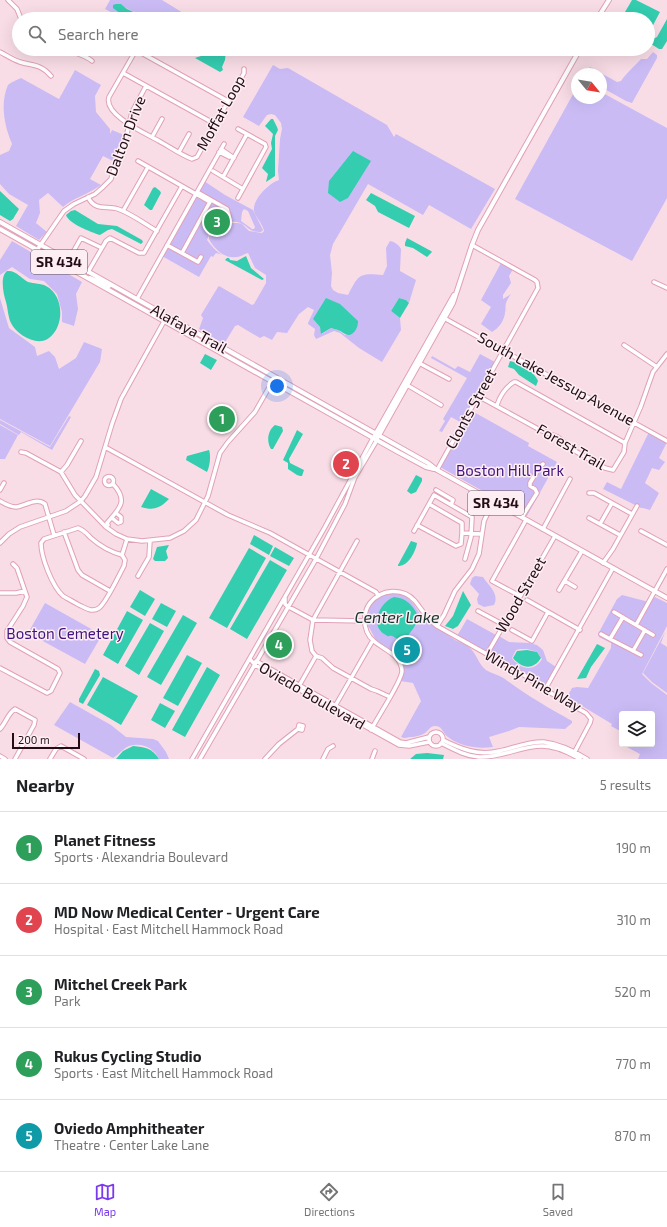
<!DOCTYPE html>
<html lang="en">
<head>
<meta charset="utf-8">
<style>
	:root { --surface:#fff; --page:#f2f2f2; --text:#202124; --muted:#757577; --line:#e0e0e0; --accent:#7c3aed }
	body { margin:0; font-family:"Exo 2",sans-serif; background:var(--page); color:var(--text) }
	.controls { position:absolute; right:12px; bottom:12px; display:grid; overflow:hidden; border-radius:4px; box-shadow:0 4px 16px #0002 }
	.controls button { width:36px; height:36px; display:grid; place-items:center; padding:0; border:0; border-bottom:1px solid var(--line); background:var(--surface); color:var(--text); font:20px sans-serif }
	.compass { position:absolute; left:571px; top:68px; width:36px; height:36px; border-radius:50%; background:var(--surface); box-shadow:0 4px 16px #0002; rotate:120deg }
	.scale { position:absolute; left:12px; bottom:10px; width:68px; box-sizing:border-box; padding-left:4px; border:2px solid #230c15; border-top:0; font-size:11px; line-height:14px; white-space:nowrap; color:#230c15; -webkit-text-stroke:3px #fceef3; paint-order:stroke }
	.you { position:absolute; left:277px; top:386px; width:14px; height:14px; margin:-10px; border:3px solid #fff; border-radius:50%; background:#1a73e8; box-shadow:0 0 0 6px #1a73e833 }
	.badge { display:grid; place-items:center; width:26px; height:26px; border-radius:50%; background:var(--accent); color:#fff; font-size:13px; font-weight:700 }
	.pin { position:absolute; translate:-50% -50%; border:2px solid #fff; box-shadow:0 1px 4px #0006 }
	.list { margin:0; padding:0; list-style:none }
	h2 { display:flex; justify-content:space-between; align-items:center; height:52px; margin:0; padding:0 16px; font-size:17px }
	h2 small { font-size:13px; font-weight:400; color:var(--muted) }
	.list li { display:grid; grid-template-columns:26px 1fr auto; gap:12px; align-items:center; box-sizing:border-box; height:72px; padding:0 16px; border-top:1px solid var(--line) }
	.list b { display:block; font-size:15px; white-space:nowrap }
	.list p { margin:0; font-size:13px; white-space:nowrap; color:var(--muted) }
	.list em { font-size:13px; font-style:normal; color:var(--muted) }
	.icon { flex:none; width:22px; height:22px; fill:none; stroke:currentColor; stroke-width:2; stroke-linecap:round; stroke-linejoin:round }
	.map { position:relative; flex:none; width:667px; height:759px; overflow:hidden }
	.search { position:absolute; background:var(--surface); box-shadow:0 4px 16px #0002; left:12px; right:12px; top:12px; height:44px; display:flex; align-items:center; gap:10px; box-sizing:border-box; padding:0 14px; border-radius:22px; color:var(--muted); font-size:15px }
	.sheet { height:412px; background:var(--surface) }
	nav { display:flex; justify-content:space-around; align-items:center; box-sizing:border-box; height:56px; border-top:1px solid var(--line); background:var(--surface); font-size:11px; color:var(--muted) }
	nav a { display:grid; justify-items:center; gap:2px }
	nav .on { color:var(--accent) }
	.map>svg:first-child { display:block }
</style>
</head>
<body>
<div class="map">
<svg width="667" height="759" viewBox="0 0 667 759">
	<rect width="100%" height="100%" fill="#f9dde6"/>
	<path fill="#cabbf5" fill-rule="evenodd" d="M110,0H162L193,19C183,19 171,20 161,19C158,19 156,16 152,15C138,11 134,15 121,4V15L128,19H124L105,9Z
		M653,52L657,55V58L632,103L626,101L601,87V74H585L590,67L617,82L621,81C627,72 634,67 641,59H647Z
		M273,65L280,69L288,68L387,125L394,137L396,134L495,189L471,229L429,205L423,215L368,184L333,244L330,255L332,273L331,286L333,290L338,293L348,295C359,274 359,273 383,275L387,266L386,248L390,241C395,242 399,245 401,249L400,271L416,280L409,303L406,300L399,298L391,311L400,318L401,330L382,362L359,348L340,333L334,331L316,339L314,335L315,329L308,324V323L314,310L308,307L299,314L287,333L277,332L272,340L264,336L260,338L238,325L235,326L224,344L199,329L203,318L201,315L218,287L219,286L252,305L254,304L266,283V275L255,268L248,253C244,254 241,257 236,257C225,259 214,249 209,239V236L220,226L228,223H238L242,224L249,231L262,233L264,231C263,224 256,218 254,211C252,200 269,183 279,180L278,171L280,139L282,129L281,123L275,115L271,114L267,115L259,126L243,117ZM313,319L354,332L345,335L338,330L331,328L322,334L320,327Z
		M75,70L101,85L95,96L96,112L110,129V134L112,130L124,135L119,149L113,161L103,156L90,179L101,185C89,194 75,197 63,207L48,193L39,200L40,213L36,223L47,232L39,240L16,226L28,205L9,194L0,184V155L9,151L12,144C4,125 0,103 8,85C11,82 17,80 21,78L59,99Z
		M577,87V98H601V92L667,128V198L632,261L515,199Z
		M204,181L225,195L253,210L263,230L261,232C248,232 250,227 240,223C235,221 228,222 223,223L224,222L222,217L223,210L218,208L205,231L209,235L207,240C211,245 217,253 223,255L216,253L213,257L211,256L199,277L162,256L196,196L203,200L198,192ZM244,209L248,211L255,227L254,229H252L241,221L242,212Z
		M219,209L222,211L221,217L223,221L210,234L206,231Z
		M12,241L82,282L76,294L78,309L74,326L62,322V312L57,294L44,281L30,279L12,267L0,275V260Z
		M501,263L513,269L509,276L511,283L503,295V299L511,294C509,297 507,300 506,303C505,307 506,310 505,313C504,321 499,328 492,332L481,324L491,307L481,300Z
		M0,298L9,328L35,347L37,356L49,351L55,357L59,369L76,358L84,342L102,349L100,362L50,446L0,419Z
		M480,354L495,362L462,423L451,417L442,432L439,431L445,421L443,419L467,378L431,358L432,356L455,369L458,366L470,372Z
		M472,411L529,443L528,446L557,462L527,516L440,467Z
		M69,416L71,417L52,450L21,432L19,435L0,424V420L50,447Z
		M0,425L18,435L5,459H0Z
		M649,432L667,442L659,458L665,462L659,470L652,468L645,483L659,493L650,510L643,508H641L603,489L607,482L621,489Z
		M475,576L483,577C488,585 500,594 494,605L484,607L478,604L477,599L479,594L470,584L472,578Z
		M391,592C419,596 412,612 430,623C437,628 446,633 452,638C457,642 465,643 470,648C476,653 479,665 486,670C492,674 500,675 505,679C526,695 549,708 572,721V723L565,729L519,727L509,731L489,737L493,747C478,749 461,747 448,737C443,734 443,726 435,726C430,726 428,731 425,733C420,737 409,737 404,738L401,737L421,701L413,683L400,681C401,664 403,659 389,649C385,646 381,645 378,642C373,637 371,628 366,624C366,612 370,600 382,595C385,594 389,594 391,592Z
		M622,595L649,602L655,597L667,603V626L642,674L651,683L667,695V759H638L640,754L625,746L626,744H652V714H622V732L611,726L612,724L567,697L572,688L577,687L588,688L611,648V643L599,637L598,634L617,599Z
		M45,603L102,635L85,664L28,633Z
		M467,619L496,635L486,653L457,636Z
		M665,632L661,643L667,647V693L652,682L643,673Z
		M499,636L509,642L529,643L537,645L543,650L547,661L556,667L544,687L489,654ZM520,649H527L537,652L542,659C534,673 520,669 512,658L516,650Z
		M70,702L111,725L126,737L153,739L158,741L166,752L169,759H159C154,748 142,742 129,746C124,748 118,755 113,758L54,725Z"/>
	<path fill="#34cdb0" d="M632,0H636L660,12L652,27L648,25V19H638L625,12Z
		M116,4H121L127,9L138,14L145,13L160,19H128L113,8V5Z
		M667,19V41L662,49H659L648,42V35L655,38L657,37Z
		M210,49L226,50L225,60L222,67L223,70L220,72L195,58L201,56Z
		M271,119H273L277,127L278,130L275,136V176L266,182L268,174L262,168L272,149L271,143L273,134L265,126Z
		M353,151L371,161L348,198L340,202L328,193L329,181Z
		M155,187L160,191L161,193L152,210H150L144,205L153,188Z
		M0,191L19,209L13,219L10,221L0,215Z
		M371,193L415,216L409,228L378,212L375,206L366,200Z
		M75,210L98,224L117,226L142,240L143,242L141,244L112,229L108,230L100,235C91,232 69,224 66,215L71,211Z
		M407,238L431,251L432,252L427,257L413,248L405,246V243Z
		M246,256L251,268L264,279L262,280L225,260L227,258H229L230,260L237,261Z
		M7,271C16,270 21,278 28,282C34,284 41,283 46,286C64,295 65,326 49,338C37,347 17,335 11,323C8,317 8,309 6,302C3,293 0,276 7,271Z
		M326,298L340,304L358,321C358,325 357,328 355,331C349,339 345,333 338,330C336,329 333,329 331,328L321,334L320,327L313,319Z
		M399,298L406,300L409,303L400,318L391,311Z
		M205,354L217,360L211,370L200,363Z
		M510,361C519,363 535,372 538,381L536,386L519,375L514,369L508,367Z
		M275,425L282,427L283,431L273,449H271C266,441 268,430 275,425Z
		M297,430L303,434L289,459L290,463L304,470L302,476H300L297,475L288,469V463L283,460Z
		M209,450C211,455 210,466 207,472L186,460L187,456Z
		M416,475L422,478V481L416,492L411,494L407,491Z
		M151,489L169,499C160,508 154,511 141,507Z
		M254,535L273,546L269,555L250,544Z
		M411,541L417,543C416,551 408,567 398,566V565Z
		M169,545L166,551L168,558L165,561H155L153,559L157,547Z
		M275,547L294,558L289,566L270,556Z
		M249,548L266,558L227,628L209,618Z
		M270,560L287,570L247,639L230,629Z
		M140,590L155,599L145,616L130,607Z
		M463,591L471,605L458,626L453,629L445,626L453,616Z
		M394,597C406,598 413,605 418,616C416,629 410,630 406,640C398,643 398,638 392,636C387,635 390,638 386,635C368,626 380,602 394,597Z
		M161,603L176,611L167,627L152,619Z
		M127,611L143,620L118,664L103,655Z
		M183,615L197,623L161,685L147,677Z
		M150,623L164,631L139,675L125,666Z
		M597,644L605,648L591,667L586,678L577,679Z
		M527,650L537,652L541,658C533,671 521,668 513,658L517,651Z
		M187,655L202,663L178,706L163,698Z
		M207,667L220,675L185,737L172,730Z
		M95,669L99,671L100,675L83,704L79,702V699Z
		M103,677L138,696L121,725L87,705Z
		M160,703L175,711L165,728L151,720Z
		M133,746C145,747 152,748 159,759H116L123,751Z
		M427,753L444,755L443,759H410L416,754Z"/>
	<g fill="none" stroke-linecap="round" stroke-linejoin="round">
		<defs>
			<path id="minor" d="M8,0L17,9L21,19
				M67,49C76,54 85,55 92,61
				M136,50L109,97C103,115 147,134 159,141C170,147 181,155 192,159L197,157L244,73V69
				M136,50L228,101
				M0,52C6,55 13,60 20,62C33,66 41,64 51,76
				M123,73L215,124
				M152,137L162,119
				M221,149L234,158
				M179,152L189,134
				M219,152L229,157H231
				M138,161L210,202
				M213,171L243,189
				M223,177L247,134
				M196,193H199L227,209L229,215
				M88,197C95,212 107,205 118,209C132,214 145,224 157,231
				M238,198L266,147L265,144L238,129
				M123,211L148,167
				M167,245L198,262L201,257
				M37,250L64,211L74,204L95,194L102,188L111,179L117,159L124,146L132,112L146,86
				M182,253L211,200
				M68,261L81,238L102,248
				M88,272L106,241L110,238L139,253H144L182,186
				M654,282L667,288
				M137,299L224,144
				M444,318L667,441
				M624,345L657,367
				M419,363L449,379
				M407,385L441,405
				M478,396L540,430L558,437L575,451L605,468L613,470L624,452L625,443L641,406L648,386L653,372L667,354
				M497,405C500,396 506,387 514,382H516L625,443
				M105,447L228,515L270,533L376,592L378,595
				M21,452L26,453L61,472L75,495L106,527L116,534L127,539L142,541L170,538L184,531L196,520L208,496L220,453L228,442L255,412L275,377
				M437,470L538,288L537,282L535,280L472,245
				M61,472L67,465L81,441
				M104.5 481a4.5 4.5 0 1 1 9 0a4.5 4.5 0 1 1-9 0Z
				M0,490L4,483
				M436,490L453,500L451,505
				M589,493H594L632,514
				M0,501C5,504 10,507 16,507C25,506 36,497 45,504L54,535
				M429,504L462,523V533L482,534
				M522,517L537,493L535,489L530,486V483L539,468L543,464
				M112,518L118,523L121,522V517L116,513
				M589,518L620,535
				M600,524L612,503
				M108,525L107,523C119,509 129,501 113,484
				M417,525L456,546L461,544L462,533
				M78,528C84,530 87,534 91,538C100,546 111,552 122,555L125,560L124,566C119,575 106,603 99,608C92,613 86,608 79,605C74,602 68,599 63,596C52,586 41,557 41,543L44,539Z
				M543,529L570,479
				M414,531L434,495L472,517L471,537L465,559
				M641,531L667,545
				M64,532L78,570L82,575L110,591
				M0,543L9,534L20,527L66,511L81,501L85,496L96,477L112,424L121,399L167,316
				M122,555L127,539
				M603,563L613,549L637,506
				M138,576L149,557L150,541
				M565,581L575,587
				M559,590L582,551
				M0,593H16L25,591
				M520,596L492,581L526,520
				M285,598V604L287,606L313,620L364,621
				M527,600L580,630
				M478,611L504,625
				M614,612L636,625
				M437,626L444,615L455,591L472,569L479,554L484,521L493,502
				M512,630L532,641L548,612
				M601,634L610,639L623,617
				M653,635L636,625L667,569
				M610,639L641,655
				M633,651L645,630
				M487,654L555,536
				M316,656L322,658L333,668L371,689L377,691L390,697
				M250,659L255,665L399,745L409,746L429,742
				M256,661L400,742L406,743L429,737
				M0,668L47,693L51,691L60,673L58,669L10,642L7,638V631L23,606L27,597L17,568L13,564
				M299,686L316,656L312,651L310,640L313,620L357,541
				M547,686L613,568
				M334,708L373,640
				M0,729C6,723 8,713 15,709L35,720L34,725L15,759
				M371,730C377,718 402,681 402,671C401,650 374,649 367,632C363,622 364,611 370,603C381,589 403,587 415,601C423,611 426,618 437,626L524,675L549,692L586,713L591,719L590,723L573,755
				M429 739a7 7 0 1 1 14 0a7 7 0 1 1-14 0Z
				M443,740C461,749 478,756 499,751C514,748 529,741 544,742C560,744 574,751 587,759
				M441,743C453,749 465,756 479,757C501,758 521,746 542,746C556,746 568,752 580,759
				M0,756L5,759
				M50,759L56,749L61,746L84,759
				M192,759L325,527L373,438
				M200,759L316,559L345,504L355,477L377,440
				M265,759L279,744L298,729L299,725L303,726L302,730L298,729
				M323,759L328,749L333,746
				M372,759L375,751"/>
			<path id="major" d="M597,19L609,0
				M0,222L428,463L437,470L667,598
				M0,229L398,452L426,467L434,469
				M69,266L83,272
				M90,278L109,286
				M375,435L454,295
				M378,437L453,303L472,245L478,230L580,49"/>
		</defs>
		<use href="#minor" stroke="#e1a1b8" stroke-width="5.5"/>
		<use href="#major" stroke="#e1a1b8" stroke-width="6"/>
		<use href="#minor" stroke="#fff" stroke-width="3.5"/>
		<use href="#major" stroke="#fff" stroke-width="4"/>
	</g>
	<g text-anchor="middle" stroke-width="3" stroke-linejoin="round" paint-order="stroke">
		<g fill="#fceef3" stroke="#645058" stroke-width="1">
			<rect x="31" y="250" width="56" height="24" rx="3"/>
			<rect x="468" y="491" width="56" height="24" rx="3"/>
		</g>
		<g font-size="14" font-weight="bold" fill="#230c15">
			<text x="59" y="267">SR 434</text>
			<text x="496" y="508">SR 434</text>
		</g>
		<g font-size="15" fill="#230c15" stroke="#fceef3">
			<text transform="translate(221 113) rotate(-61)" y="5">Moffat Loop</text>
			<text transform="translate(126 136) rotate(-69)" y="5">Dalton Drive</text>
			<text transform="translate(189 329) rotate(29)" y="5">Alafaya Trail</text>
			<text transform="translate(556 379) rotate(29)" y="5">South Lake Jessup Avenue</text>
			<text transform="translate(471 409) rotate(-61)" y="5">Clonts Street</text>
			<text transform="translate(571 447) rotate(30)" y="5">Forest Trail</text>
			<text transform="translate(521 595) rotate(-60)" y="5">Wood Street</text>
			<text transform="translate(533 681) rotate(30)" y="5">Windy Pine Way</text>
			<text transform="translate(312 696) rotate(30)" y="5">Oviedo Boulevard</text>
		</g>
		<g font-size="15" fill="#42127c" stroke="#fceef3">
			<text x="510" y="476">Boston Hill Park</text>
			<text x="65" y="639">Boston Cemetery</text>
		</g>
		<g font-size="16" font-style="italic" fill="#1a322c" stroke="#fceef3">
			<text x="397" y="623">Center Lake</text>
		</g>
	</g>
</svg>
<div class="controls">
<button><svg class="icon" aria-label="layers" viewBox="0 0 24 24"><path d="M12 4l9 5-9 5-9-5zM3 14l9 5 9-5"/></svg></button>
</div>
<svg class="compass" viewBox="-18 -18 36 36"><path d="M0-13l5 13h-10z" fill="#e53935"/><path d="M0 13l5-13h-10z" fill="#757577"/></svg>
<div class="scale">200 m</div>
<div class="you"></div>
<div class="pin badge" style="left:222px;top:419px;background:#2e9e5b">1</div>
<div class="pin badge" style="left:346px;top:464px;background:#e0444e">2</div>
<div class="pin badge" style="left:217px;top:222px;background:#2e9e5b">3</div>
<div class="pin badge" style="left:279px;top:645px;background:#2e9e5b">4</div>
<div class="pin badge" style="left:407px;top:650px;background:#0f9aa8">5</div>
<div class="search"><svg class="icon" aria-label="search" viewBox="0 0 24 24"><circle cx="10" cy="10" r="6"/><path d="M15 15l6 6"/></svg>Search here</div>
</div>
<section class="sheet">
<h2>Nearby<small>5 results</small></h2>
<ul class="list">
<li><span class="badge" style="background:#2e9e5b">1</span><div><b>Planet Fitness</b><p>Sports · Alexandria Boulevard</p></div><em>190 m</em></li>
<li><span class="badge" style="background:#e0444e">2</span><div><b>MD Now Medical Center - Urgent Care</b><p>Hospital · East Mitchell Hammock Road</p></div><em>310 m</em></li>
<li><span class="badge" style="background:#2e9e5b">3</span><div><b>Mitchel Creek Park</b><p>Park</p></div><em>520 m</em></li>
<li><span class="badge" style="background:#2e9e5b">4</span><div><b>Rukus Cycling Studio</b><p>Sports · East Mitchell Hammock Road</p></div><em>770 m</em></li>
<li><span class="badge" style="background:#0f9aa8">5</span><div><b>Oviedo Amphitheater</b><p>Theatre · Center Lake Lane</p></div><em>870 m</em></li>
</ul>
</section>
<nav>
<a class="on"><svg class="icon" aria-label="map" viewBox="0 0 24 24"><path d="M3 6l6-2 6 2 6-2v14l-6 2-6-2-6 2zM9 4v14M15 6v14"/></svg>Map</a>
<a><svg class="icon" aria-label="directions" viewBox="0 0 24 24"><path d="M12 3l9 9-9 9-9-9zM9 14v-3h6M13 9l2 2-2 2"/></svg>Directions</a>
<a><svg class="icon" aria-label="saved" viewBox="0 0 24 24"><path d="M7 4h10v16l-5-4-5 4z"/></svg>Saved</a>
</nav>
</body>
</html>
